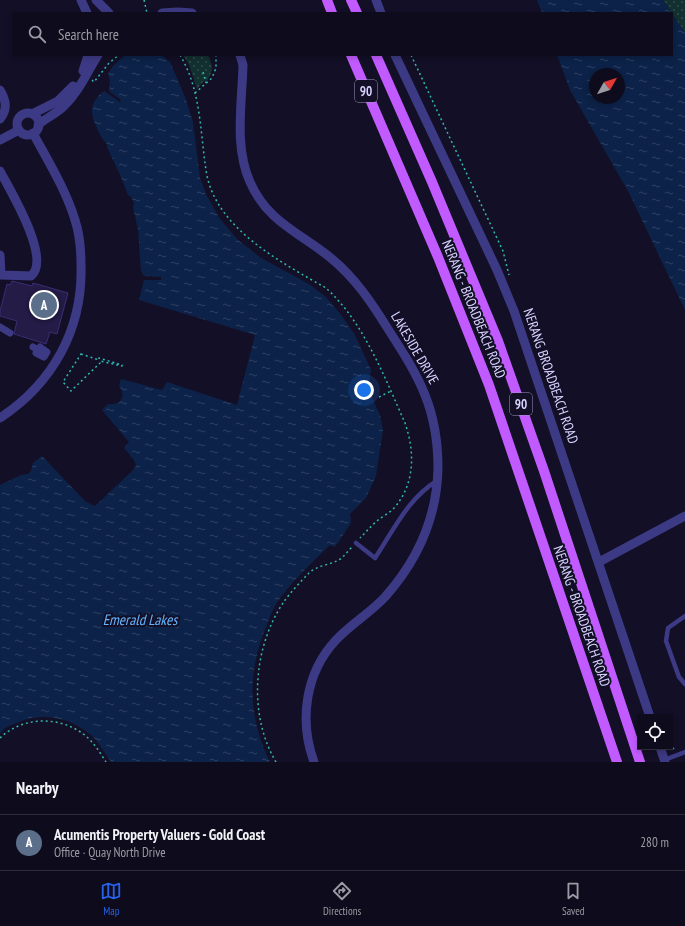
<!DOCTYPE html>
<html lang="en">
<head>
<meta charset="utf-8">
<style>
	:root { --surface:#0e0b1c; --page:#171425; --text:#f1f3f6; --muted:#9b9ba3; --line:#2e2b3b; --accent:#2563eb }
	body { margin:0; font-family:"PT Sans Narrow",sans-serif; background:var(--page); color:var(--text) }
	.controls { position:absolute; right:12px; bottom:12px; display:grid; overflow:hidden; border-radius:0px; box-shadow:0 2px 6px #0003 }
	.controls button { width:36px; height:36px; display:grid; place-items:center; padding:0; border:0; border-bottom:1px solid var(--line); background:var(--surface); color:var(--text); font:20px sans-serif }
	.compass { position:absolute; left:589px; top:68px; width:36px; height:36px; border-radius:50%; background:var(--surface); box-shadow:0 2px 6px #0003; rotate:51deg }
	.you { position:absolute; left:364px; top:390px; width:14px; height:14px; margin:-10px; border:3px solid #fff; border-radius:50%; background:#1a73e8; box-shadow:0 0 0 6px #1a73e833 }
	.badge { display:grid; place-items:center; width:26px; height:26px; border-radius:50%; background:var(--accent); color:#fff; font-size:13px; font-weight:700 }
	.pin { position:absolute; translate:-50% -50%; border:2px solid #fff; box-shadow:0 1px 4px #0006 }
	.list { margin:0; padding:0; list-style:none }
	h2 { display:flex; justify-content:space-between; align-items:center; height:52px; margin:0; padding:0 16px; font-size:17px }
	h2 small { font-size:13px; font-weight:400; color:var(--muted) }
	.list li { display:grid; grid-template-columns:26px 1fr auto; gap:12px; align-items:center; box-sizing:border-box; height:56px; padding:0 16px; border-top:1px solid var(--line) }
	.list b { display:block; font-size:15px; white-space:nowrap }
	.list p { margin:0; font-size:13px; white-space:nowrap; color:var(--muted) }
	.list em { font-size:13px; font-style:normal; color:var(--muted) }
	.icon { flex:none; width:22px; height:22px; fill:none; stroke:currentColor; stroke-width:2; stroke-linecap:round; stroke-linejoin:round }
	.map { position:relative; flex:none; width:685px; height:762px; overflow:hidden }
	.search { position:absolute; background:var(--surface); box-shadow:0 2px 6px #0003; left:12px; right:12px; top:12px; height:44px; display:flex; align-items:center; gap:10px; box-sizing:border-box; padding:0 14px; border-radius:0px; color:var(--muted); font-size:15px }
	.sheet { height:108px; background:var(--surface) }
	nav { display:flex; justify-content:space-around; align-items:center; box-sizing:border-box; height:56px; border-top:1px solid var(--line); background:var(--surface); font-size:11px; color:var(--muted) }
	nav a { display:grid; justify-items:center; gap:2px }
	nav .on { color:var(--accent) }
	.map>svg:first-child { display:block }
</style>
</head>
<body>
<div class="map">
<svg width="685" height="762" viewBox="0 0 685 762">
	<defs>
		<pattern id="grass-dots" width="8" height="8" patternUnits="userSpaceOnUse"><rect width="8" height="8" fill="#12302f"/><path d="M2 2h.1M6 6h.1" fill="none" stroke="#344d4e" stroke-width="1.8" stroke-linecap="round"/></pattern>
		<pattern id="water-ripples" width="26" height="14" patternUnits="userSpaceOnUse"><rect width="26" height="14" fill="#0c2248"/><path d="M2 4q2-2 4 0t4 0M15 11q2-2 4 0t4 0" fill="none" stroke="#2f4163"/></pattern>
	</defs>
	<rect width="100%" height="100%" fill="#130f26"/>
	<path fill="url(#grass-dots)" d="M663,0H685V33Z
		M183,55H208C213,67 214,69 207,81H204L197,89L189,65Z"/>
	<path fill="url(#water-ripples)" fill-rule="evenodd" d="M537,0H663L671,13H542Z
		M672,14L685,33V310L629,193L570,90L557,55H672ZM595,74H619V98H595Z
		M125,55H161L170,62L185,97L193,122L200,178L206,194L220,219L238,240L261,258L309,284L326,297L342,316L355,335L371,370L368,389L380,415L383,430L376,476L366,498L350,514L351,523L335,547L330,545C313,562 289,584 276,604C271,612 268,623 264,632C247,677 249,719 270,762H111C105,754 100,744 93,737C74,719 44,711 19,722C11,726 4,726 0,734V485L21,475L28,474L31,471L33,463L42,456L86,502L95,506L132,471L136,465L134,460L124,448L129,442L102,410L108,404C120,406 127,397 119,386L121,379L162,390L167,382L237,405L255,335L139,300L144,280H161V277L144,276L141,271L138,229L133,208L134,203L131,197L128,195L121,177L107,147V144C102,139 100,135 97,128C89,112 90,102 104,91L120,102L121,100L109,91L110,80L108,74L113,66Z"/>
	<path fill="#241b47" stroke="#3b2d73" d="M12,281L32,286L33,283L68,293L57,334L50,332L46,344L14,334L17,321L0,316V311L7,284L10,285Z"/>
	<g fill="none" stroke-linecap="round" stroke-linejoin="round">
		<path stroke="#2fb8b0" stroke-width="1.5" stroke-dasharray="2 3" stroke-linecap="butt" d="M144,0L147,13
			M180,55C201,90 200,131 206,170C214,228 281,262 326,288C363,321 385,378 405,423C415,452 415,483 395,507C390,513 383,516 378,520C371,526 366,532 360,538
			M411,55L503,251L509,275
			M203,72L206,83
			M92,80L94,82L109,63L119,55
			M195,93L212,78L216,68V55
			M81,354L99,360V358L122,365V366L100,361V363L71,391L63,382Z
			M379,397L391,391
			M0,738C24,715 63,716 87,737C95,744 100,753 106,762
			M670,744L674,749
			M276,762C248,715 253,648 283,603C289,594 301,581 309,573C316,566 328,565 337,561C343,558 347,552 352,547"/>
		<path stroke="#3d3a85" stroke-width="4.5" d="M356,543L375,558C393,531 409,497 437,481
			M685,616L668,628L666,641L679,677L685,684
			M664,760L685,752"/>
		<path stroke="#3d3a85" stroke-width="7" d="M0,327L10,333
			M33,347L38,350L40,347L47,352L44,357L36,353L38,350"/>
		<path stroke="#3d3a85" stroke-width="9" d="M81,0L87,13
			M96,0L109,13
			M376,0L381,13
			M162,13L178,12L192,13
			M240,55L243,65C242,104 234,146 250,182C268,223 301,233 332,259C355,278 372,303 388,329C419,377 438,408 438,468C437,517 417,561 385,597C370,613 351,624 336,640C305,673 299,721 314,762
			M395,55L497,270L514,311L650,717
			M83,71L88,55
			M0,90C6,100 8,109 0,119
			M17 124a11 11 0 1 1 22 0a11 11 0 1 1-22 0Z
			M32,114L58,101L73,86
			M38,125C46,118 56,114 64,106C79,92 87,72 98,55
			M0,140L19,130
			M0,171C10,190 52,259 31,276L1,275L0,255
			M0,418C53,383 83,329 81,265C81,250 80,235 75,220C66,190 48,161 33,133
			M599,562L685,516
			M660,747L665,762"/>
		<path stroke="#c25bff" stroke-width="10" d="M327,0L332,13
			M351,0L357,13
			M351,55L438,257L489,385L617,762
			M376,55L432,182L498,341L544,471L640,762"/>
	</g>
	<g text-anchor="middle" stroke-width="4" stroke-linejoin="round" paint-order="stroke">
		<g fill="#130f26" stroke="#9e99be" stroke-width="1">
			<rect x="355" y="80" width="22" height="22" rx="3"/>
			<rect x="510" y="393" width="22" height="22" rx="3"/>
		</g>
		<g font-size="13" font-weight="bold" fill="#d9d4ff">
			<text x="366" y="96">90</text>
			<text x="521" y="409">90</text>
		</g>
		<g font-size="14" fill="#d9d4ff" stroke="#130f26">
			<text transform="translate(474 309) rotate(68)" y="5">NERANG - BROADBEACH ROAD</text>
			<text transform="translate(415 348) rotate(60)" y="5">LAKESIDE DRIVE</text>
			<text transform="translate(551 376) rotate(71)" y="5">NERANG BROADBEACH ROAD</text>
			<text transform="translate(582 616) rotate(71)" y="5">NERANG - BROADBEACH ROAD</text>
		</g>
		<g font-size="15" font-style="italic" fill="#62b6ff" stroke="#130f26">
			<text x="140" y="625">Emerald Lakes</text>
		</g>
	</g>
</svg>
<div class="controls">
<button><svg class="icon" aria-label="locate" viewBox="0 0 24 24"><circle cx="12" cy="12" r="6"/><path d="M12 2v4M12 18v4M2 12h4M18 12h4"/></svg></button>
</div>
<svg class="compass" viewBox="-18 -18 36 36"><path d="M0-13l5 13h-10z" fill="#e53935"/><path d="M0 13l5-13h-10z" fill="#9b9ba3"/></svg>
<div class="you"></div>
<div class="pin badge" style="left:44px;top:305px;background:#5c6f8a">A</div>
<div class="search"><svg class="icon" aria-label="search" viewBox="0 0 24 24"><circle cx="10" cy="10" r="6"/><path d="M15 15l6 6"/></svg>Search here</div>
</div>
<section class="sheet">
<h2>Nearby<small></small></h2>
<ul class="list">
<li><span class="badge" style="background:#5c6f8a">A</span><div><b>Acumentis Property Valuers - Gold Coast</b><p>Office · Quay North Drive</p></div><em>280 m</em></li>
</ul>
</section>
<nav>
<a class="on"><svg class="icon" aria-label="map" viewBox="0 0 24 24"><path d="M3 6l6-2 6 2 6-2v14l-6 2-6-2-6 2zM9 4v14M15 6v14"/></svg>Map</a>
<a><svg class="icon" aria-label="directions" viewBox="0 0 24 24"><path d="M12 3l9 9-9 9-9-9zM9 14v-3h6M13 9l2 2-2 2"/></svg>Directions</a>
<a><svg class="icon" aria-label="saved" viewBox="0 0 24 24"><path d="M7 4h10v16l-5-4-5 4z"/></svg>Saved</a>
</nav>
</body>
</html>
